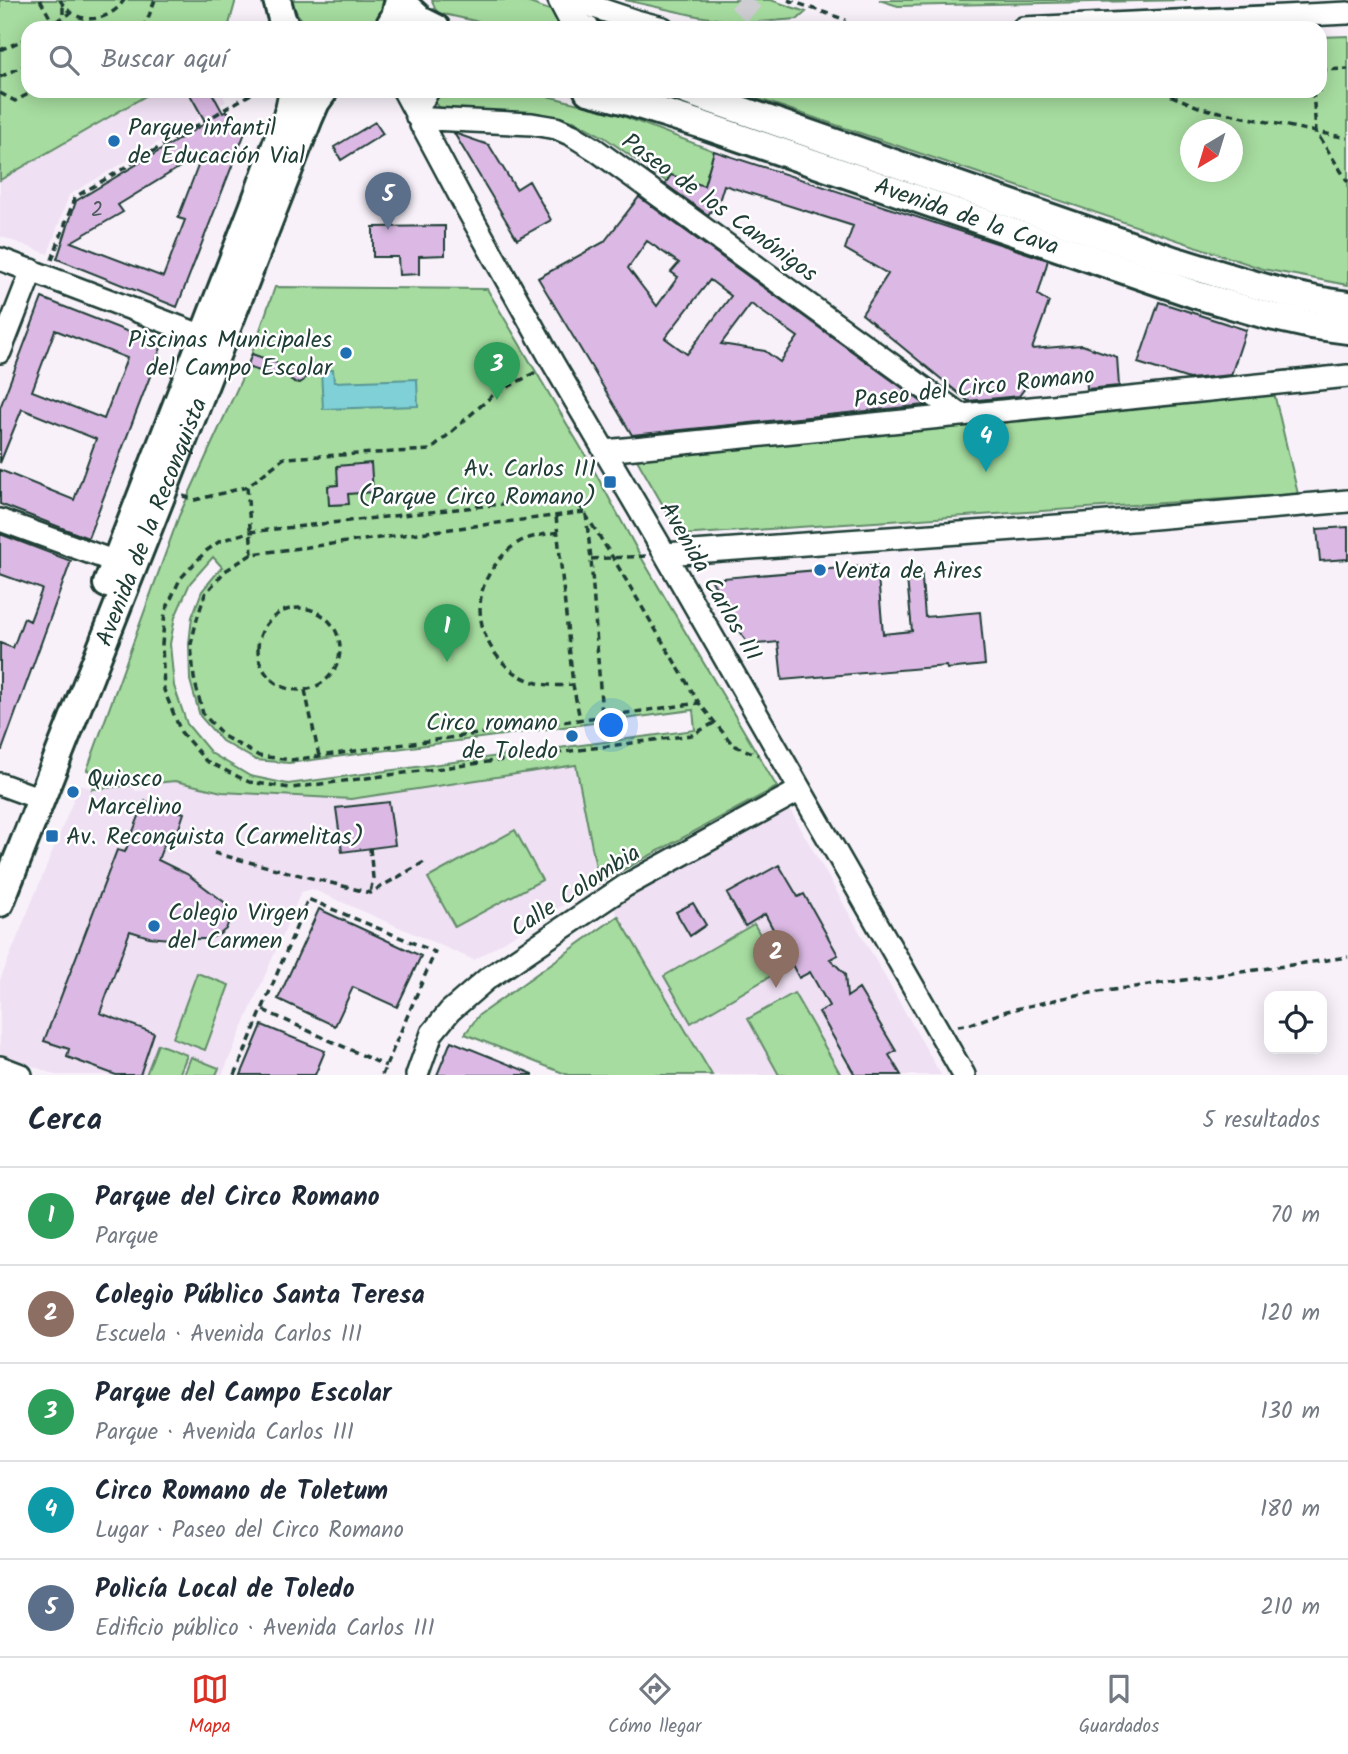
<!DOCTYPE html>
<html lang="es">
<head>
<meta charset="utf-8">
<style>
	:root { --surface:#fff; --page:#f2f2f3; --text:#1f2937; --muted:#747a83; --line:#e0e1e3; --accent:#d93025 }
	body { margin:0; font-family:Kalam,sans-serif; background:var(--page); color:var(--text) }
	.controls { position:absolute; right:21px; bottom:21px; display:grid; overflow:hidden; border-radius:14px; box-shadow:0 4px 18px #0003 }
	.controls button { width:63px; height:63px; display:grid; place-items:center; padding:0; border:0; border-bottom:2px solid var(--line); background:var(--surface); color:var(--text); font:35px sans-serif }
	.compass { position:absolute; left:1180px; top:119px; width:63px; height:63px; border-radius:50%; background:var(--surface); box-shadow:0 4px 18px #0003; rotate:218deg }
	.you { position:absolute; left:612px; top:726px; width:24px; height:24px; margin:-18px; border:5px solid #fff; border-radius:50%; background:#1a73e8; box-shadow:0 0 0 10px #1a73e833 }
	.badge { display:grid; place-items:center; width:46px; height:46px; border-radius:50%; background:var(--accent); color:#fff; font-size:23px; font-weight:700 }
	.pin { position:absolute; translate:-50% -58px; filter:drop-shadow(0 2px 4px #0008) }
	.pin::after { content:''; position:absolute; top:37px; width:24px; height:21px; background:inherit; clip-path:polygon(0 0,100% 0,50% 100%) }
	.list { margin:0; padding:0; list-style:none }
	h2 { display:flex; justify-content:space-between; align-items:center; height:91px; margin:0; padding:0 28px; font-size:30px }
	h2 small { font-size:23px; font-weight:400; color:var(--muted) }
	.list li { display:grid; grid-template-columns:46px 1fr auto; gap:21px; align-items:center; box-sizing:border-box; height:98px; padding:0 28px; border-top:2px solid var(--line) }
	.list b { display:block; font-size:26px; white-space:nowrap }
	.list p { margin:0; font-size:23px; white-space:nowrap; color:var(--muted) }
	.list em { font-size:23px; font-style:normal; color:var(--muted) }
	.icon { flex:none; width:38px; height:38px; fill:none; stroke:currentColor; stroke-width:2; stroke-linecap:round; stroke-linejoin:round }
	.map { position:relative; flex:none; width:1348px; height:1075px; overflow:hidden }
	.search { position:absolute; background:var(--surface); box-shadow:0 4px 18px #0003; left:21px; right:21px; top:21px; height:77px; display:flex; align-items:center; gap:18px; box-sizing:border-box; padding:0 24px; border-radius:21px; color:var(--muted); font-size:26px }
	.sheet { height:581px; background:var(--surface) }
	nav { display:flex; justify-content:space-around; align-items:center; box-sizing:border-box; height:98px; border-top:2px solid var(--line); background:var(--surface); font-size:19px; color:var(--muted) }
	nav a { display:grid; justify-items:center; gap:4px }
	nav .on { color:var(--accent) }
	.map>svg:first-child { display:block }
</style>
</head>
<body>
<div class="map">
<svg width="1348" height="1075" viewBox="0 0 1348 1075">
	<rect width="100%" height="100%" fill="#f8f1fa"/>
	<filter id="ink" filterUnits="userSpaceOnUse"><feTurbulence type="fractalNoise" baseFrequency=".0143" numOctaves="2"/><feDisplacementMap in="SourceGraphic" scale="14" xChannelSelector="R" yChannelSelector="G"/><feConvolveMatrix kernelMatrix="1 2 1 2 8 2 1 2 1" color-interpolation-filters="sRGB"/></filter>
	<g filter="url(#ink)">
		<path fill="#efe0f3" d="M154,91H220L226,102L69,195L48,254L0,236V179Z
			M576,765L599,883L474,960L312,889L301,892L222,1075H55L0,1053V980L80,784L92,789L134,784L135,791L150,790V783L175,781L222,792L351,799Z
			M789,808L941,1075H712L618,916L613,907Z"/>
		<path fill="#a6dc9f" stroke="#628c6a" stroke-width="2" fill-rule="evenodd" d="M0,0H235V3L228,28H28V91H154L0,180Z
			M290,0H387L382,19L374,28H309L298,15Z
			M432,0H521L561,14L576,28H507L439,13L435,9Z
			M625,0H771L806,12L798,19L743,23L697,16Z
			M879,0H1187L898,6Z
			M1348,36V285L1263,269L735,91H1320V37ZM1190,130H1232V172H1190Z
			M435,91H527L615,113L714,151L704,186L672,176L667,182L604,137L574,121L443,110L433,102Z
			M275,287L487,289L590,463L641,557L777,787L599,883L576,765L351,799L222,792L175,781L92,789L97,774L87,770L179,516L247,367ZM338,485L348,494V504L330,505L328,486ZM213,557L222,567L202,591L192,617L189,644L190,680L200,716L222,741L256,760L289,763L693,710L695,730L288,784L250,776L211,753L187,724L174,686L170,644L175,617L190,583Z
			M1273,389L1298,494L680,535L636,458Z
			M515,830L542,880L455,927L428,878Z
			M618,916L712,1075H568L465,1034L479,1015Z
			M754,924L781,970L691,1023L664,976Z
			M197,973L229,985L205,1050L173,1038Z
			M794,993L841,1075H779L748,1019Z
			M158,1044L187,1055L179,1075H146Z
			M191,1057L219,1068L216,1075H184Z"/>
		<path fill="#7fd1d7" stroke="#599696" stroke-width="2" d="M321,370H333L334,382L417,379L418,406L323,409Z"/>
		<path fill="#dbb9e4" stroke="#1f3d34" stroke-width="2" fill-rule="evenodd" d="M188,91H211L223,113L227,111L234,118L248,125L177,307L57,259L76,201L206,123ZM203,153L178,218L185,220L163,277L71,242L123,212L118,205Z
			M375,122L383,134L341,160L334,147Z
			M454,133L489,145L516,189L529,181L551,220L517,239Z
			M714,151L1048,260L1038,295L1049,302L1032,349L1082,345L1117,357L1119,386L1087,389L1086,372L1034,376L1019,396L968,401L862,314L888,274L845,249L853,226L724,185L720,198L708,215L665,184L671,175L704,186Z
			M639,197L926,405L632,435L538,278L604,242ZM647,241L679,263L671,272L678,277L657,306L628,268ZM710,280L731,296L687,354L665,338ZM751,304L798,337L780,362L765,351L721,344Z
			M445,226V255L419,256V274L399,275L398,257H373V227Z
			M42,298L162,345L88,538L0,504V470L74,500L96,439L22,409L0,463V408ZM55,330L127,358L104,419L32,391Z
			M1159,302L1246,330L1231,375L1189,379L1138,363Z
			M252,354L280,364L276,376L247,367Z
			M298,368L303,370L306,375L304,380L300,383L293,382L281,371Z
			M371,463L373,492L348,494L349,504L329,505L328,486L338,485L337,466Z
			M1348,527V559L1320,561L1317,529Z
			M0,534L71,561L2,750H0V643L13,648L24,618L30,621L42,589L0,574Z
			M877,565L883,634L912,631L906,568L921,567L925,617L980,612L985,665L947,669L946,666L782,680L778,642L748,645L711,579Z
			M145,801L184,813L177,834L169,831L158,860L187,874L224,902L228,910L229,921L226,929L220,934L208,939H170L149,937L130,931L100,1013L154,1033L140,1075H116L67,1057L69,1049L44,1041L117,850L125,852Z
			M389,802L395,845L342,852L336,808Z
			M779,865L798,897L804,894L838,955L830,959L845,974L847,997L859,989L896,1051L889,1055L901,1075H855L819,1012L829,1006L810,972L799,978L765,914L745,926L727,894Z
			M693,903L706,925L690,936L676,912Z
			M319,909L421,956L397,1007L353,987L335,1026L278,999Z
			M262,1025L325,1051L315,1075H241Z
			M451,1041L533,1074V1075H437Z"/>
		<g fill="none" stroke-linecap="round" stroke-linejoin="round">
			<path stroke="#cdcdd2" stroke-width="21" stroke-dasharray="21 10" stroke-linecap="butt" d="M738,0L760,21V28"/>
			<defs>
				<path id="minor" d="M559,0L569,19L589,28
					M573,0L636,21L663,28
					M1023,28L1348,13
					M404,91L461,198L553,363L665,554L964,1075
					M417,117L421,103L428,91
					M421,125L431,119L532,124L556,128L572,135L596,150L961,415
					M0,259L203,336
					M0,352L32,270
					M605,451L1348,376
					M0,520L116,562
					M665,554L1085,524L1348,501
					M0,784L41,799
					M0,1067L21,1075
					M417,1075L432,1033L450,1011L487,979L625,886L800,790"/>
				<g id="major">
					<path d="M277,0L282,19L287,28"/>
					<path d="M399,0L422,21L436,28"/>
					<path d="M388,28L395,16L399,0"/>
					<path id="s1" d="M588,91L626,101L703,125L1197,295L1266,315L1311,325L1348,330"/>
					<path d="M686,91L1176,261C1233,278 1289,298 1348,305"/>
					<path d="M107,584L253,208L289,110L293,91"/>
					<path id="s2" d="M0,903L164,489L309,118L316,102L324,91"/>
				</g>
			</defs>
			<use href="#minor" stroke="#1f3d34" stroke-width="26"/>
			<use href="#major" stroke="#1f3d34" stroke-width="32"/>
			<path stroke="#1f3d34" stroke-width="3.5" stroke-dasharray="7 5" stroke-linecap="butt" d="M40,0L52,21L51,24
				M60,0C75,26 108,24 124,0
				M788,0L846,20
				M63,7V28
				M47,28L51,24L71,13
				M84,28L85,19
				M141,28L147,21L155,0
				M0,50L28,38
				M1320,70L1348,69
				M0,77L28,64
				M1160,91L1201,108L1316,132L1348,182
				M1313,91L1316,132L1348,138
				M0,93L15,101L34,91
				M52,260L75,197L256,91
				M247,487L252,554
				M183,496L195,500L247,487L284,458L431,450L493,395L536,372
				M585,512L252,554L225,571L205,594L197,619L191,644L194,678L203,714L225,737L259,756L291,760L699,703
				M586,514L591,559L602,716
				M556,516L573,685L580,719
				M558,532C546,534 532,536 521,541C508,548 499,559 491,571C465,611 488,665 531,681C544,686 559,686 573,685
				M591,559L646,556
				M258 649a41 41 0 1 1 82 0a41 41 0 1 1-82 0Z
				M305,690L319,756
				M714,723L692,735L291,788L249,782L206,761L181,732L164,690L162,644L165,612L180,579L206,551L220,541L249,532L574,496L613,558L699,703L733,745L758,755
				M370,848L373,878L370,893
				M214,853L370,893L426,861
				M263,1010L386,1066
				M958,1026L971,1024L1007,1011L1077,995L1348,957
				M235,1075L308,899L435,952L382,1075"/>
			<use href="#minor" stroke="#fff" stroke-width="21"/>
			<use href="#major" stroke="#fff" stroke-width="26"/>
		</g>
	</g>
	<g fill="#1f6fb2" stroke="#fff" stroke-width="2.5">
		<circle cx="114" cy="141" r="7"/>
		<circle cx="346" cy="353" r="7"/>
		<rect x="603" y="475" width="14" height="14" rx="3.5"/>
		<circle cx="820" cy="570" r="7"/>
		<circle cx="572" cy="736" r="7"/>
		<circle cx="73" cy="792" r="7"/>
		<rect x="45" y="829" width="14" height="14" rx="3.5"/>
		<circle cx="154" cy="926" r="7"/>
	</g>
	<g text-anchor="middle" stroke-width="5" stroke-linejoin="round" paint-order="stroke">
		<g font-size="21" fill="#4e5c60">
			<text x="97" y="216">2</text>
		</g>
		<g font-size="24" fill="#1f3d34" stroke="#fff" text-anchor="start">
			<text x="128" y="135">Parque infantil<tspan x="128" dy="28">de Educación Vial</tspan></text>
			<text x="332" y="347" text-anchor="end">Piscinas Municipales<tspan x="332" dy="28">del Campo Escolar</tspan></text>
			<text x="596" y="476" text-anchor="end">Av. Carlos III<tspan x="596" dy="28">(Parque Circo Romano)</tspan></text>
			<text x="834" y="578">Venta de Aires</text>
			<text x="558" y="730" text-anchor="end">Circo romano<tspan x="558" dy="28">de Toledo</tspan></text>
			<text x="87" y="786">Quiosco<tspan x="87" dy="28">Marcelino</tspan></text>
			<text x="66" y="844">Av. Reconquista (Carmelitas)</text>
			<text x="168" y="920">Colegio Virgen<tspan x="168" dy="28">del Carmen</tspan></text>
		</g>
		<g font-size="24" fill="#1f3d34" stroke="#fff">
			<text transform="translate(720 207) rotate(36)" y="8">Paseo de los Canónigos</text>
			<text dy="8" stroke="none"><textPath href="#s1" startOffset="399">Avenida de la Cava</textPath></text>
			<text transform="translate(974 387) rotate(-6)" y="8">Paseo del Circo Romano</text>
			<text dy="8" stroke="none"><textPath href="#s2" startOffset="410">Avenida de la Reconquista</textPath></text>
			<text transform="translate(711 581) rotate(60)" y="8">Avenida Carlos III</text>
			<text transform="translate(575 890) rotate(-33)" y="8">Calle Colombia</text>
		</g>
	</g>
</svg>
<div class="controls">
<button><svg class="icon" aria-label="locate" viewBox="0 0 24 24"><circle cx="12" cy="12" r="6"/><path d="M12 2v4M12 18v4M2 12h4M18 12h4"/></svg></button>
</div>
<svg class="compass" viewBox="-18 -18 36 36"><path d="M0-13l5 13h-10z" fill="#e53935"/><path d="M0 13l5-13h-10z" fill="#747a83"/></svg>
<div class="you"></div>
<div class="pin badge" style="left:447px;top:662px;background:#2e9e5b">1</div>
<div class="pin badge" style="left:776px;top:988px;background:#8d6e63">2</div>
<div class="pin badge" style="left:497px;top:400px;background:#2e9e5b">3</div>
<div class="pin badge" style="left:986px;top:472px;background:#0f9aa8">4</div>
<div class="pin badge" style="left:388px;top:230px;background:#5c6f8a">5</div>
<div class="search"><svg class="icon" aria-label="search" viewBox="0 0 24 24"><circle cx="10" cy="10" r="6"/><path d="M15 15l6 6"/></svg>Buscar aquí</div>
</div>
<section class="sheet">
<h2>Cerca<small>5 resultados</small></h2>
<ul class="list">
<li><span class="badge" style="background:#2e9e5b">1</span><div><b>Parque del Circo Romano</b><p>Parque</p></div><em>70 m</em></li>
<li><span class="badge" style="background:#8d6e63">2</span><div><b>Colegio Público Santa Teresa</b><p>Escuela · Avenida Carlos III</p></div><em>120 m</em></li>
<li><span class="badge" style="background:#2e9e5b">3</span><div><b>Parque del Campo Escolar</b><p>Parque · Avenida Carlos III</p></div><em>130 m</em></li>
<li><span class="badge" style="background:#0f9aa8">4</span><div><b>Circo Romano de Toletum</b><p>Lugar · Paseo del Circo Romano</p></div><em>180 m</em></li>
<li><span class="badge" style="background:#5c6f8a">5</span><div><b>Policía Local de Toledo</b><p>Edificio público · Avenida Carlos III</p></div><em>210 m</em></li>
</ul>
</section>
<nav>
<a class="on"><svg class="icon" aria-label="map" viewBox="0 0 24 24"><path d="M3 6l6-2 6 2 6-2v14l-6 2-6-2-6 2zM9 4v14M15 6v14"/></svg>Mapa</a>
<a><svg class="icon" aria-label="directions" viewBox="0 0 24 24"><path d="M12 3l9 9-9 9-9-9zM9 14v-3h6M13 9l2 2-2 2"/></svg>Cómo llegar</a>
<a><svg class="icon" aria-label="saved" viewBox="0 0 24 24"><path d="M7 4h10v16l-5-4-5 4z"/></svg>Guardados</a>
</nav>
</body>
</html>
